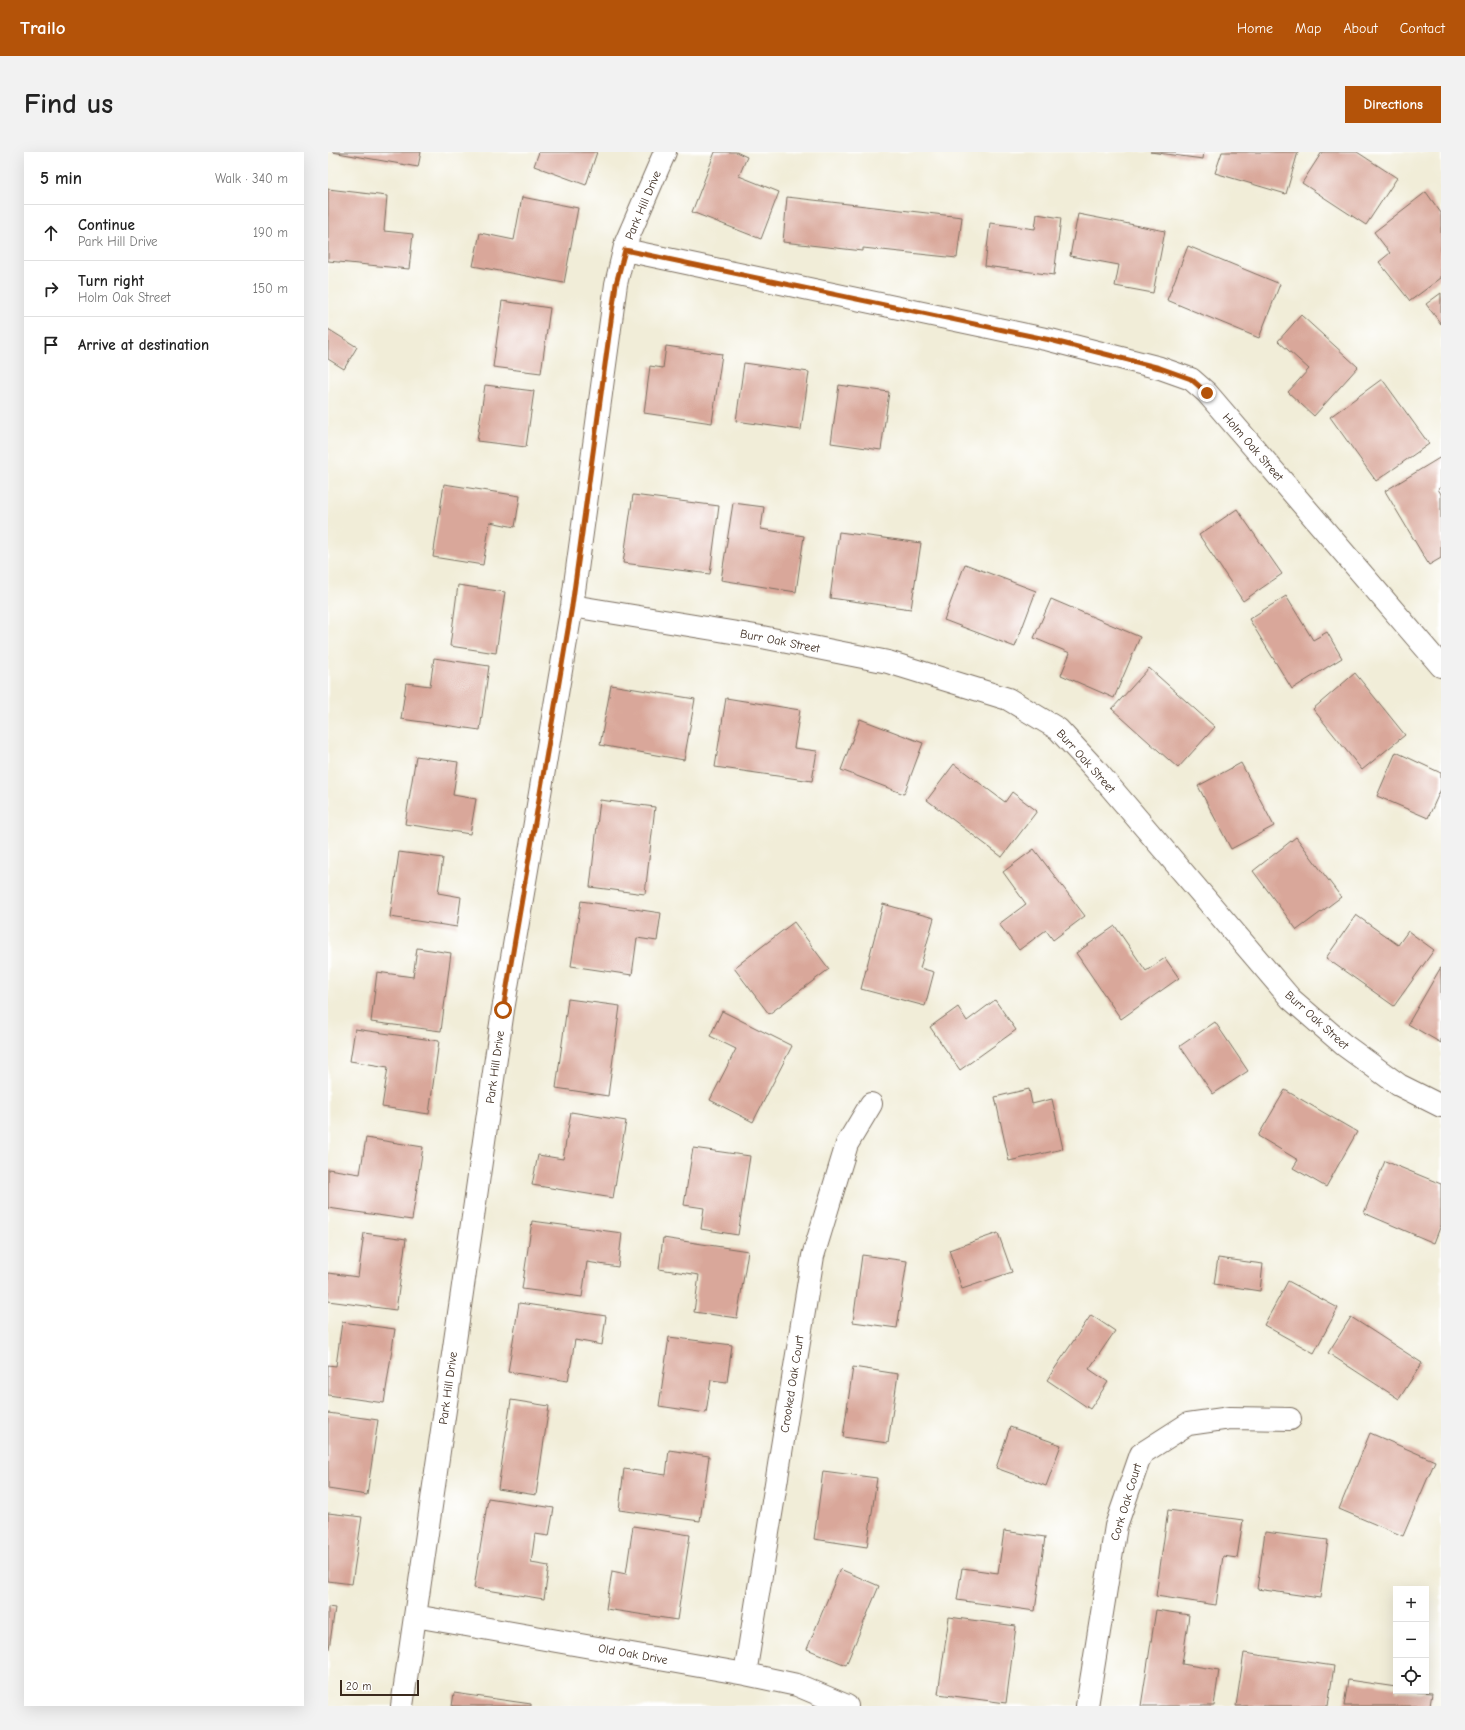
<!DOCTYPE html>
<html lang="en">
<head>
<meta charset="utf-8">
<style>
	:root { --surface:#fff; --page:#f2f2f2; --text:#222; --muted:#767676; --line:#e0e0e0; --accent:#b45309 }
	body { margin:0; font-family:"Comic Neue",sans-serif; background:var(--page); color:var(--text) }
	.controls { position:absolute; right:12px; bottom:12px; display:grid; overflow:hidden; border-radius:0px; box-shadow:0 4px 16px #0002 }
	.controls button { width:36px; height:36px; display:grid; place-items:center; padding:0; border:0; border-bottom:1px solid var(--line); background:var(--surface); color:var(--text); font:20px sans-serif }
	.scale { position:absolute; left:12px; bottom:10px; width:79px; box-sizing:border-box; padding-left:4px; border:2px solid #3b2a1e; border-top:0; font-size:11px; line-height:14px; white-space:nowrap; color:#3b2a1e; -webkit-text-stroke:3px #fff; paint-order:stroke }
	.stop { position:absolute; width:12px; height:12px; margin:-9px; border:3px solid #b45309; border-radius:50%; background:#fff }
	.stop.end { background:#b45309; border-color:#fff; box-shadow:0 1px 4px #0008 }
	.list { margin:0; padding:0; list-style:none }
	h2 { display:flex; justify-content:space-between; align-items:center; height:52px; margin:0; padding:0 16px; font-size:17px }
	h2 small { font-size:13px; font-weight:400; color:var(--muted) }
	.list li { display:grid; grid-template-columns:26px 1fr auto; gap:12px; align-items:center; box-sizing:border-box; height:56px; padding:0 16px; border-top:1px solid var(--line) }
	.list b { display:block; font-size:15px; white-space:nowrap }
	.list p { margin:0; font-size:13px; white-space:nowrap; color:var(--muted) }
	.list em { font-size:13px; font-style:normal; color:var(--muted) }
	.icon { flex:none; width:22px; height:22px; fill:none; stroke:currentColor; stroke-width:2; stroke-linecap:round; stroke-linejoin:round }
	.map { position:relative; flex:none; width:1113px; height:1554px; overflow:hidden; border-radius:0px }
	header { display:flex; align-items:center; gap:24px; box-sizing:border-box; height:56px; padding:0 20px; background:var(--accent); color:#fff }
	header strong { font-size:19px }
	nav { display:flex; gap:22px; margin-inline-start:auto; font-size:14px }
	.intro { display:flex; align-items:center; justify-content:space-between; box-sizing:border-box; height:96px; padding:0 24px }
	h1 { margin:0; font-size:28px }
	.button { padding:10px 18px; border-radius:0px; background:var(--accent); color:#fff; font-size:14px; font-weight:700 }
	main { display:flex; gap:24px; padding:0 24px }
	aside { flex:1; background:var(--surface); border-radius:0px; box-shadow:0 4px 16px #0002 }
	.map>svg:first-child { display:block }
</style>
</head>
<body>
<header>
<strong>Trailo</strong>
<nav><a>Home</a><a>Map</a><a>About</a><a>Contact</a></nav>
</header>
<div class="intro"><h1>Find us</h1><a class="button">Directions</a></div>
<main>
<aside>
<h2>5 min<small>Walk · 340 m</small></h2>
<ul class="list">
<li><svg class="icon" aria-label="ahead" viewBox="0 0 24 24"><path d="M12 20V5M6 11l6-6 6 6"/></svg><div><b>Continue</b><p>Park Hill Drive</p></div><em>190 m</em></li>
<li><svg class="icon" aria-label="right" viewBox="0 0 24 24"><path d="M7 20v-9h11M14 6l5 5-5 5"/></svg><div><b>Turn right</b><p>Holm Oak Street</p></div><em>150 m</em></li>
<li><svg class="icon" aria-label="arrive" viewBox="0 0 24 24"><path d="M6 21V4h12l-3 4 3 4H6"/></svg><div><b>Arrive at destination</b></div></li>
</ul>
</aside>
<div class="map">
<svg width="1113" height="1554" viewBox="0 0 1113 1554">
	<rect width="100%" height="100%" fill="#fff"/>
	<filter id="ink" filterUnits="userSpaceOnUse"><feTurbulence type="fractalNoise" baseFrequency=".025" numOctaves="2"/><feDisplacementMap in="SourceGraphic" scale="8" xChannelSelector="R" yChannelSelector="G"/><feConvolveMatrix kernelMatrix="1 2 1 2 8 2 1 2 1" color-interpolation-filters="sRGB"/></filter>
	<filter id="wash" filterUnits="userSpaceOnUse"><feTurbulence type="fractalNoise" baseFrequency=".012" numOctaves="4" result="noise"/><feDisplacementMap in="SourceGraphic" scale="16" xChannelSelector="R" yChannelSelector="G"/><feGaussianBlur stdDeviation="0.9" result="paint"/><feColorMatrix in="noise" values="0 0 0 0 0 0 0 0 0 0 0 0 0 0 0 0 0 1.4 0 .05"/><feComposite in="paint" operator="in"/></filter>
	<g filter="url(#wash)">
		<rect width="100%" height="100%" fill="#f1edd8"/>
		<g id="blocks">
			<path fill="#d9a79a" d="M4,0H93L90,15Z
				M211,0H269L258,33L206,14Z
				M387,0H408L419,5L411,24L451,40L433,87L364,60Z
				M822,0H876L875,7Z
				M894,0H970L958,42L887,21Z
				M994,0H1029L1069,26L1038,73L974,31Z
				M0,37L59,44L56,79L85,82L81,117L0,109Z
				M1098,40L1113,61V126L1082,149L1051,110L1062,101L1046,80Z
				M194,45L250,56L236,131L145,114L152,81L186,88Z
				M459,45L634,65L629,106L535,96V99L455,90Z
				M709,62L733,66L726,123L657,114L662,71L707,77Z
				M750,62L837,79L825,141L787,134L791,113L742,104Z
				M860,94L952,132L931,186L839,148Z
				M1113,141V172L1098,152Z
				M174,149L222,156L213,221L165,215Z
				M973,163L1030,215L986,264L960,240L981,217L950,189Z
				M0,177L29,195L16,217L0,207Z
				M338,194L394,202L384,271L316,261L322,214L335,216Z
				M416,211L481,220L473,278L408,269Z
				M1054,227L1101,292L1048,329L1002,265Z
				M157,233L206,239L198,295L149,289Z
				M511,233L561,240L553,298L503,291Z
				M1113,305V335L1110,337L1113,342V406L1101,413L1057,339Z
				M116,332L192,344L187,375L162,370L155,413L105,405Z
				M305,343L391,354L382,422L295,411Z
				M405,351L436,355L433,377L476,384L468,440L393,428Z
				M909,357L954,422L915,449L871,383Z
				M511,380L593,391L583,457L502,446Z
				M637,412L708,439L687,495L616,468Z
				M130,433L177,440L168,501L122,494Z
				M958,444L985,488L999,480L1014,506L964,537L921,467Z
				M723,447L812,485L786,546L733,523L742,501L706,486Z
				M106,506L161,514L152,578L73,567L78,531L102,534Z
				M821,516L887,575L850,616L784,557Z
				M1027,521L1077,583L1034,618L985,557Z
				M283,533L367,547L356,608L272,593Z
				M398,546L472,558L466,596L489,599L484,629L387,615Z
				M532,567L595,591L576,642L513,618Z
				M1068,600L1113,621V637L1100,666L1049,644Z
				M88,604L130,610L125,643L148,647L142,682L77,672Z
				M913,611L946,674L903,697L870,634Z
				M626,612L677,650L684,640L709,659L674,705L599,648Z
				M272,648L327,655L317,742L262,735Z
				M968,685L1013,745L969,778L925,719Z
				M706,697L757,764L725,788L718,778L691,798L671,772L698,752L675,720Z
				M71,700L115,706L110,741L133,745L129,775L62,765Z
				M253,749L333,761L329,789L309,786L304,823L243,814Z
				M555,752L606,766L592,816L606,820L597,854L533,837Z
				M1028,763L1070,793L1080,779L1106,798L1066,854L998,806Z
				M466,770L501,817L441,862L406,816Z
				M787,774L818,819L837,806L851,826L793,867L748,801Z
				M89,796L123,801L113,879L43,870L49,820L85,825Z
				M1113,815V891L1080,872Z
				M240,847L292,854L280,944L228,936Z
				M667,848L688,878L632,918L602,875L630,855L639,869Z
				M394,859L464,894L425,970L382,948L408,897L382,884Z
				M887,870L920,919L885,942L852,894Z
				M27,877L111,889L101,962L54,955L60,915L22,909Z
				M701,937L704,952L724,947L735,997L681,1009L667,945Z
				M957,938L1029,980L998,1035L965,1016L970,1008L930,984Z
				M243,960L298,969L285,1046L204,1033L210,1003L235,1007Z
				M38,986L95,995L84,1068L0,1056V1017L32,1022Z
				M365,996L422,1004L410,1083L373,1077L376,1056L356,1053Z
				M1057,1009L1113,1032V1073L1106,1091L1036,1061Z
				M204,1069L294,1081L290,1115L259,1110L254,1145L194,1137Z
				M36,1081L78,1087L68,1158L0,1149V1121L30,1125Z
				M670,1081L684,1120L634,1137L621,1098Z
				M335,1086L420,1099L409,1166L366,1160L371,1123L331,1117Z
				M534,1103L579,1109L569,1176L525,1170Z
				M890,1106L935,1112L932,1139L886,1132Z
				M960,1129L1010,1156L986,1201L936,1173Z
				M191,1151L278,1164L274,1193L247,1188L240,1229L180,1220Z
				M763,1163L787,1179L761,1217L780,1230L762,1257L719,1228Z
				M1023,1165L1094,1211L1071,1247L1000,1201Z
				M14,1170L67,1177L56,1251L0,1243V1213L8,1214Z
				M341,1185L404,1193L399,1230L383,1228L378,1261L331,1254Z
				M525,1215L570,1222L560,1291L515,1285Z
				M183,1248L221,1254L208,1343L170,1337Z
				M0,1261L50,1268L39,1343L0,1337Z
				M682,1275L733,1293L718,1334L668,1316Z
				M1042,1281L1107,1309L1075,1384L1011,1357Z
				M341,1298L381,1304L372,1369L291,1358L296,1317L338,1323Z
				M495,1319L549,1326L539,1395L486,1387Z
				M160,1346L226,1356L221,1384L207,1382L203,1411L221,1414L216,1447L146,1436Z
				M840,1358L915,1368L909,1406L895,1404L888,1453L828,1444Z
				M0,1361L34,1365L24,1432L0,1429Z
				M305,1374L362,1383L349,1468L278,1457L284,1419L298,1422Z
				M676,1379L717,1385L707,1459L629,1448L634,1416L670,1421Z
				M937,1380L1000,1388L992,1446L929,1437Z
				M512,1417L551,1434L518,1513L479,1497Z
				M0,1455L7,1456L1,1497H0Z
				M828,1458L861,1463L854,1512L891,1518L886,1554H813Z
				M621,1465L688,1474L678,1551L610,1542Z
				M916,1501L1006,1514L1000,1554H908Z
				M1020,1528L1068,1535V1539L1104,1541L1102,1554H1016Z
				M126,1541L203,1552V1554H124Z"/>
		</g>
	</g>
	<g filter="url(#ink)">
		<use href="#blocks" fill-opacity="0" stroke="#7b6e5f" stroke-width="1"/>
		<g fill="none" stroke-linecap="round" stroke-linejoin="round">
			<defs>
				<path id="minor" d="M297,98L722,188L832,216L863,227L879,241L1113,514
					M244,454L434,485L560,510L680,547L730,577L767,617L963,847L1016,893L1071,933L1113,954
					M87,1464L417,1522L469,1533L519,1554
					M417,1522L485,1104L519,992L543,952
					M74,1554L175,858L244,454L288,132L298,90L337,0
					M759,1554L788,1374L813,1302L860,1272L902,1266L962,1267"/>
			</defs>
			<use href="#minor" stroke="#7b6e5f" stroke-width="24"/>
			<use href="#minor" stroke="#fff" stroke-width="22"/>
		</g>
	</g>
	<g fill="none" stroke-linecap="round" stroke-linejoin="round" filter="url(#ink)">
		<path stroke="#b45309" stroke-width="5" d="M175,858L244,454L288,132L297,98L722,188L832,216L863,227L879,241"/>
	</g>
	<g text-anchor="middle" stroke-width="3" stroke-linejoin="round" paint-order="stroke">
		<g font-size="12" fill="#3b2a1e" stroke="#fff">
			<text transform="translate(315 53) rotate(-67)" y="4">Park Hill Drive</text>
			<text transform="translate(925 295) rotate(49)" y="4">Holm Oak Street</text>
			<text transform="translate(452 489) rotate(11)" y="4">Burr Oak Street</text>
			<text transform="translate(758 609) rotate(48)" y="4">Burr Oak Street</text>
			<text transform="translate(989 868) rotate(42)" y="4">Burr Oak Street</text>
			<text transform="translate(167 915) rotate(-82)" y="4">Park Hill Drive</text>
			<text transform="translate(464 1232) rotate(-81)" y="4">Crooked Oak Court</text>
			<text transform="translate(120 1236) rotate(-82)" y="4">Park Hill Drive</text>
			<text transform="translate(798 1350) rotate(-73)" y="4">Cork Oak Court</text>
			<text transform="translate(305 1502) rotate(10)" y="4">Old Oak Drive</text>
		</g>
	</g>
</svg>
<div class="controls">
<button>+</button>
<button>−</button>
<button><svg class="icon" aria-label="locate" viewBox="0 0 24 24"><circle cx="12" cy="12" r="6"/><path d="M12 2v4M12 18v4M2 12h4M18 12h4"/></svg></button>
</div>
<div class="scale">20 m</div>
<div class="stop" style="left:175px;top:858px"></div>
<div class="stop end" style="left:879px;top:241px"></div>
</div>
</main>
</body>
</html>
